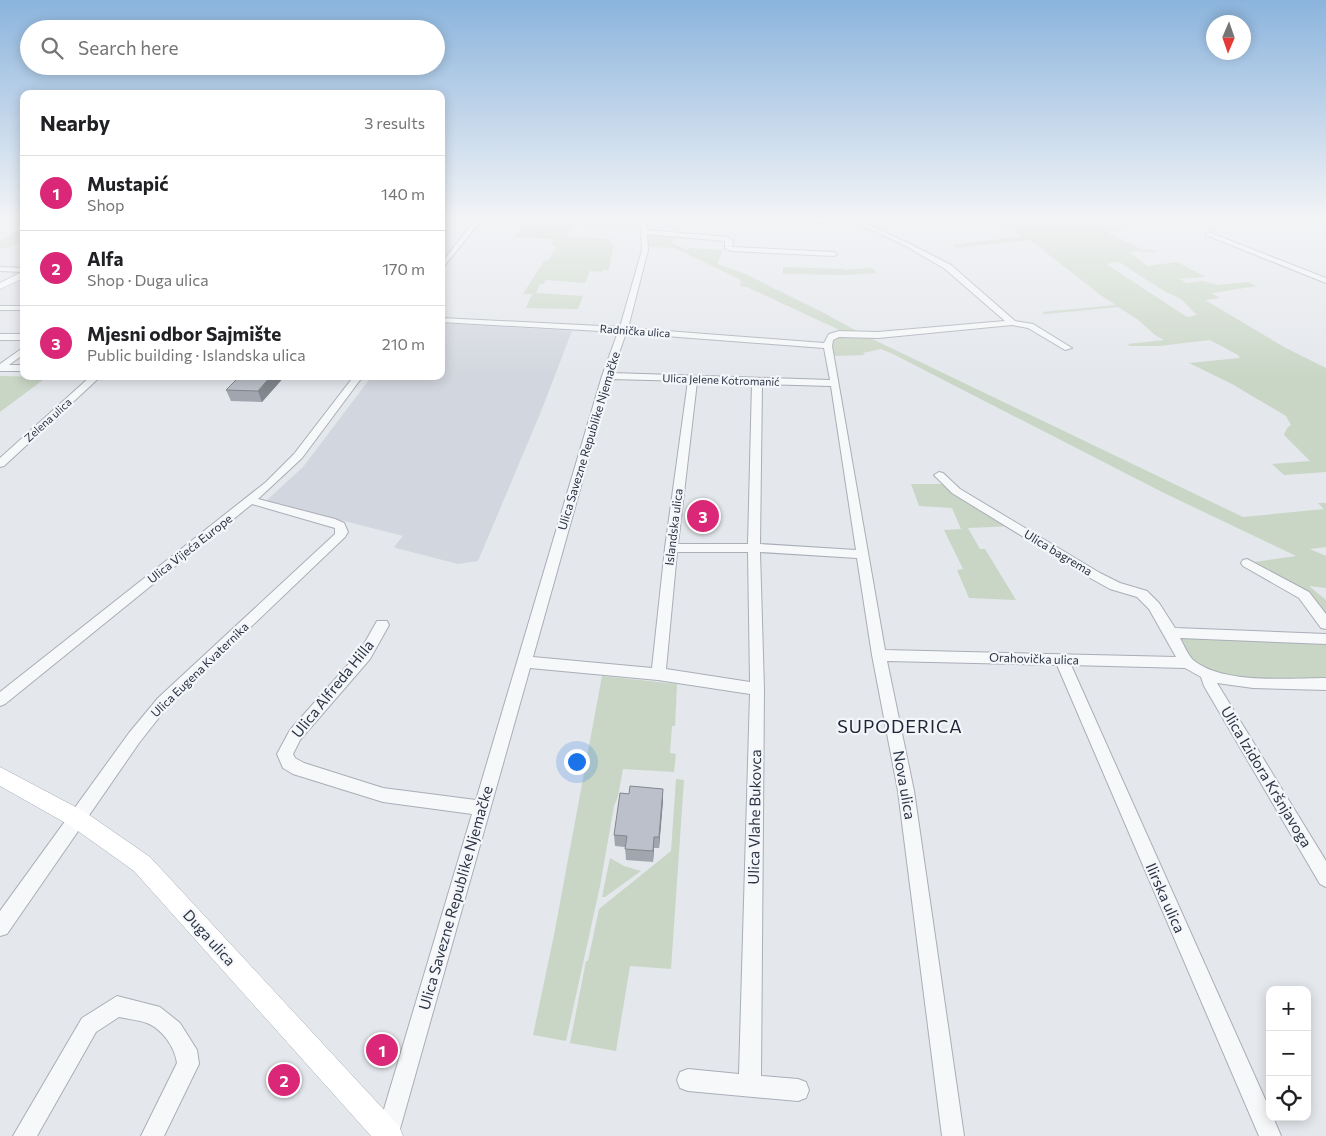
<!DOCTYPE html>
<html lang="en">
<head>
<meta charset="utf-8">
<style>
	:root { --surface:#fff; --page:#f6f6f6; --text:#202124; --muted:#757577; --line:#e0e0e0; --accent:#db2777 }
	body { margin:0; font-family:Commissioner,sans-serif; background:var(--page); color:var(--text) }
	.controls { position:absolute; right:15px; bottom:15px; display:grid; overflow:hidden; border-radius:10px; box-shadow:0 2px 12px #0003 }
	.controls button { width:45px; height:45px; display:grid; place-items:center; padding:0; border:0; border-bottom:1px solid var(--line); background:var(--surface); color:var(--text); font:25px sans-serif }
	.compass { position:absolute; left:1206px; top:15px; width:45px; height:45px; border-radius:50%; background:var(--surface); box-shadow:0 2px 12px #0003; rotate:182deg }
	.you { position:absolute; left:576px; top:761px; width:18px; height:18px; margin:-12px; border:4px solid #fff; border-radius:50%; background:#1a73e8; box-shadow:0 0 0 8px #1a73e833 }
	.badge { display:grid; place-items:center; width:32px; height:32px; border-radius:50%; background:var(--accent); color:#fff; font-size:16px; font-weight:700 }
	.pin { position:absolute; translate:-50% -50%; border:2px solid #fff; box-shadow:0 1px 5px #0006 }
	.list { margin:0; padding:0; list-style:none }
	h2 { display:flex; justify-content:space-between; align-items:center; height:65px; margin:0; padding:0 20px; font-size:21px }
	h2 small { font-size:16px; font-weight:400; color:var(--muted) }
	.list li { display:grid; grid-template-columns:32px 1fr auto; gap:15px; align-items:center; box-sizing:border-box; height:75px; padding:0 20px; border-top:1px solid var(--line) }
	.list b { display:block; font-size:19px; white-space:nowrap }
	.list p { margin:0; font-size:16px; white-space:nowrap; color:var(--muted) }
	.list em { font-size:16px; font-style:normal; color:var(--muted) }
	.icon { flex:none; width:28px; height:28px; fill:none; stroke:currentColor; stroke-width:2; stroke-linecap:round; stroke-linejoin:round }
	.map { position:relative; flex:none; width:1326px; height:1136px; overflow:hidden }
	.search { position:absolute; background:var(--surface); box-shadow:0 2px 12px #0003; left:20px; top:20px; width:425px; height:55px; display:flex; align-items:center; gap:12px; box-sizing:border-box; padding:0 18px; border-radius:28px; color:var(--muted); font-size:19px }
	.panel { position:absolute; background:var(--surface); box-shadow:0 2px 12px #0003; left:20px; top:90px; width:425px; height:290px; border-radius:10px }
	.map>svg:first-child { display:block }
</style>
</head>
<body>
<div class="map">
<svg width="1326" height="1136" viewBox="0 0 1326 1136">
	<rect width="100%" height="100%" fill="#e4e7ec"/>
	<path fill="#d2d6de" d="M441,323L572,331L540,414L478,561L458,564L396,548L394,547L403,536L266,501L303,467L372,376H441Z"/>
	<path fill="#c9d6c5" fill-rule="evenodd" d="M527,218H639V220H631V227L571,225L568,237L611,239L610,244H614L609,270H603L601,272L590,271L585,283L546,280L543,284H540L536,293L583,296L578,309L526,308L532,294H523L544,261H548L556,246L551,245L554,239L515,237Z
		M962,218H1135L1089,224L1093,226H1101L1110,230L1125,229L1127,230L1106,232L1143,250L1151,249L1158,252C1148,253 1139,250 1129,252L1147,266L1177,262L1206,277L1179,279L1187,283L1203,281L1217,285L1248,282L1257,286L1212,293L1220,298L1205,300L1284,347L1326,368V472L1284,475L1272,464L1310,461L1284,435L1287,428L1291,425L1286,416L1232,384L1189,363L1240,358L1238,355L1210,340L1159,346H1129L1128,344L1164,340L1155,335L1137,319L1118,307L1045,314L1042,312L1116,305L1103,297L1030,240L956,248L952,245L1021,236L997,221C985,224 966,224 955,220ZM1119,262L1164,291L1181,299L1197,315L1187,317L1106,264Z
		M24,227V240L8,248H0V241Z
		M648,233L675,236L672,243L687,250L689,248L723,250L717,264L743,273L824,313L862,334L1243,517L1324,509L1318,503H1326V547L1310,549L1326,556V588L1309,586L1326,600V624L1304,595L1247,563L1296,556L1162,492L893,354L881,349L863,353L865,355L833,356L832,340L846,333L747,287L740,286L741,280L675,248L648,247Z
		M783,267L843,269L844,270L872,268L877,273L846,275L783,274Z
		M0,376L47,377L0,412Z
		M911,484H948L1014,526L968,528L980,549H985L1016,600L969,598L957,570L963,569L944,530L961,529L952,508L919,506Z
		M1178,637L1326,643V682C1289,680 1220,686 1192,660C1186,655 1182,644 1178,637Z
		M602,676L677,684L675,726H672L670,753L676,754L674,772L623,769L618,796L614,806L600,886L566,1041L533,1035L554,935Z
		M676,779L684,780L671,969L630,966L616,1051L570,1043L586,961H588L599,909L671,851Z
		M610,858L624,866L641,871L605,897H602Z"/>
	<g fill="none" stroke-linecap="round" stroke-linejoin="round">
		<defs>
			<path id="minor" d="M477,218H483L441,270V263Z
				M640,218H646L647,230L727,237L733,241L732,247L834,252L837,254L834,256L731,251L725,248V241L647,234L648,250L628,328L824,343L829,334L839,331L878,332L1005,321L945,269L906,246L846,218H854L910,244L951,265L1015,321L1033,324L1072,348L1065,350L1028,328L1012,325L878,338L839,337L833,340L832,346L885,650L1176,657L1149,609L1137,597L1110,589L1092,579L952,493L934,475L939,472L943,473L960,489L1100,573L1120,583L1147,591L1159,603L1175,628L1326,634V644L1180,638C1184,645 1187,653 1192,659C1221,685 1290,678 1326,678V690L1253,688L1217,683L1326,861V887L1320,884L1204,686L1201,677L1185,668L1071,665L1270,1110V1117H1273L1281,1136H1259L1057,665L887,661L914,791L964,1136H942L898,791L872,655L857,558L760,552L764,689L761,1076L798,1079L806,1082L809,1090L806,1098L798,1101L688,1091L680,1088L677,1080L680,1072L688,1069L739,1074L750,694L658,680L530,668L398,1136H376L472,814L383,802L293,774L283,768L277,754L290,730L360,651L377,621H387L389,625L370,659L300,740L293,754L295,758L304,763L383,788L476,800L602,376L618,332L441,322V318L620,327L642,250ZM626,333L824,348L830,380L612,373ZM611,379L688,381L665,548L652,668L533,657ZM697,382L752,383L748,544H678ZM762,384L831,386L856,550L760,544ZM677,552H748L750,682L666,669Z
				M780,218H835L822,223Z
				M1208,232L1326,278V283L1206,235L1205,234Z
				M0,267L24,268V272L0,271Z
				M0,306H24V310H0Z
				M0,334H24V340H0Z
				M24,347V354L9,365H24V371H0V364Z
				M91,376H101L4,466L0,467V458Z
				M354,376H363L302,458L258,499L335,519L344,523L348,532L345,537L168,706L139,743L7,934L0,936V911L129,733L158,698L335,534V528L252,504L5,704L0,706V692L266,482L294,454Z
				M1247,559L1309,592L1326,614V629L1321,628L1299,598L1243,566L1241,563L1243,560Z
				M117,996L160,1007L180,1023L197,1050L199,1064L164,1136H141L177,1063C175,1047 162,1029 147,1023C138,1020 128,1019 119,1017L96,1032L37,1136H13L82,1018Z"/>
			<path id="major" d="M24,271V278L0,289V283Z
				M0,767L85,812L150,857L399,1126L403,1136H371L134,871L71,826L0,786Z"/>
		</defs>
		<use href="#minor" stroke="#a9aeb7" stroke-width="2"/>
		<use href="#major" stroke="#a3abb8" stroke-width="1"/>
		<use href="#minor" fill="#f7f8fa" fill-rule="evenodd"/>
		<use href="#major" fill="#fff" fill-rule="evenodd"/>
	</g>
	<path fill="#a1a5ae" d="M240,376H285L262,402L231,401L226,390Z
		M691,506L716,507L715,521L691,520Z
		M629,794L663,800L659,848H654L653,862L626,860L625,847L615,846L614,835Z"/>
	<path fill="#83868d" d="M271,376H285L262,402L258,391Z
		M663,789V800L659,848V837Z
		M654,837V848L653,862V851Z"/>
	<path fill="#bbc0ca" stroke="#83868d" d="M240,376H271L258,391L226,390Z
		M691,506L716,507L715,515L691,514Z
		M630,786L663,789L659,837H654L653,851L625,849L627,836L614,835L620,793L629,794Z"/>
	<linearGradient id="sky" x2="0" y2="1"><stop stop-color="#8bb4dd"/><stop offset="0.58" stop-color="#f3f4f6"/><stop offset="1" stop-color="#f3f4f6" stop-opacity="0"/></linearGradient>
	<rect width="1326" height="377" fill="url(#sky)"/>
	<g text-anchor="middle" stroke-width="4.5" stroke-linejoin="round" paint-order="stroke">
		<g font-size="11" fill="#2b3445" stroke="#f4f6f9">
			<text transform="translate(635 331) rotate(4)" y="4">Radnička ulica</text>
			<text transform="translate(721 380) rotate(2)" y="4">Ulica Jelene Kotromanić</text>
			<text transform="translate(48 420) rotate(-42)" y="4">Zelena ulica</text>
		</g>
		<g font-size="12" fill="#2b3445" stroke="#f4f6f9">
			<text transform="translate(589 441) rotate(-73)" y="4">Ulica Savezne Republike Njemačke</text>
			<text transform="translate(674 527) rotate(-83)" y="4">Islandska ulica</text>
			<text transform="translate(190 549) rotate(-38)" y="4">Ulica Vijeća Europe</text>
			<text transform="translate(1058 553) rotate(31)" y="4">Ulica bagrema</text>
			<text transform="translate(1034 659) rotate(2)" y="4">Orahovička ulica</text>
			<text transform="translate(200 670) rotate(-44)" y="4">Ulica Eugena Kvaternika</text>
		</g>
		<g font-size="15" fill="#2b3445" stroke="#f4f6f9">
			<text transform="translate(333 689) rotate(-51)" y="5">Ulica Alfreda Hilla</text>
			<text transform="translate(1266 777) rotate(59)" y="5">Ulica Izidora Kršnjavoga</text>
			<text transform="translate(904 785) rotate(80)" y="5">Nova ulica</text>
			<text transform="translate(755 817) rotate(-89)" y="5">Ulica Vlahe Bukovca</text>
			<text transform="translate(456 898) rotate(-74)" y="5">Ulica Savezne Republike Njemačke</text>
			<text transform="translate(1165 898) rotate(66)" y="5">Ilirska ulica</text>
			<text transform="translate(209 938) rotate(48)" y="5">Duga ulica</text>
		</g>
		<g font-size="18" letter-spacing="1" fill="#1d2536" stroke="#f4f6f9">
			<text x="900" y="733">SUPODERICA</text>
		</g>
	</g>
</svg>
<div class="controls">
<button>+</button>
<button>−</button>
<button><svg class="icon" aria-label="locate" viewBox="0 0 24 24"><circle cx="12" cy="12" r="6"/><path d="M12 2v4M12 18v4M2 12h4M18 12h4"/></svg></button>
</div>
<svg class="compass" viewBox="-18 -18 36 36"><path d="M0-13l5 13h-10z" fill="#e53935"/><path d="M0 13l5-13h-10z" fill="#757577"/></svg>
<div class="you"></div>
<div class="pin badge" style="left:382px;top:1050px">1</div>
<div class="pin badge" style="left:284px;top:1080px">2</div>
<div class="pin badge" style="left:703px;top:516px">3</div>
<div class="search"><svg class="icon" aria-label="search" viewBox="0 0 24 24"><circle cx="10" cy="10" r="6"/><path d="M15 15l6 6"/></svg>Search here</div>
<section class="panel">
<h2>Nearby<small>3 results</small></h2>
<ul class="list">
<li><span class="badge">1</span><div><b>Mustapić</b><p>Shop</p></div><em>140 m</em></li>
<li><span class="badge">2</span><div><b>Alfa</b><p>Shop · Duga ulica</p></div><em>170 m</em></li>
<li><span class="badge">3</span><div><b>Mjesni odbor Sajmište</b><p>Public building · Islandska ulica</p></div><em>210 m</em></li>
</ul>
</section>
</div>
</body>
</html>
